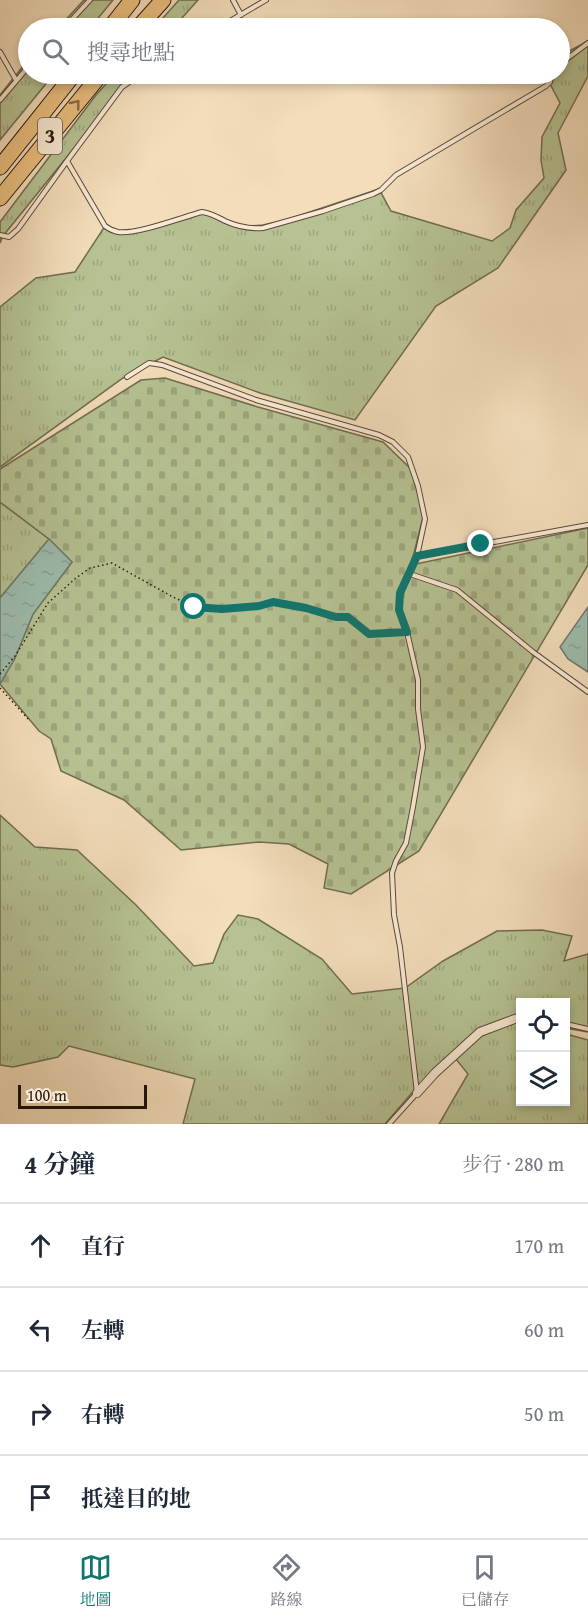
<!DOCTYPE html>
<html lang="zh-TW">
<head>
<meta charset="utf-8">
<style>
	:root { --surface:#fff; --page:#f6f6f7; --text:#1f2937; --muted:#747a83; --line:#e0e1e3; --accent:#0f766e }
	body { margin:0; font-family:"Gentium Book Plus","Noto Serif TC",serif; background:var(--page); color:var(--text) }
	.controls { position:absolute; right:18px; bottom:18px; display:grid; overflow:hidden; border-radius:0px; box-shadow:0 3px 9px #0003 }
	.controls button { width:54px; height:54px; display:grid; place-items:center; padding:0; border:0; border-bottom:2px solid var(--line); background:var(--surface); color:var(--text); font:30px sans-serif }
	.scale { position:absolute; left:18px; bottom:15px; width:129px; box-sizing:border-box; padding-left:6px; border:3px solid #29170d; border-top:0; font-size:16px; line-height:21px; white-space:nowrap; color:#29170d; -webkit-text-stroke:4px #f7e9d3; paint-order:stroke }
	.stop { position:absolute; width:18px; height:18px; margin:-14px; border:4px solid #0f766e; border-radius:50%; background:#fff }
	.stop.end { background:#0f766e; border-color:#fff; box-shadow:0 2px 6px #0008 }
	.list { margin:0; padding:0; list-style:none }
	h2 { display:flex; justify-content:space-between; align-items:center; height:78px; margin:0; padding:0 24px; font-size:26px }
	h2 small { font-size:20px; font-weight:400; color:var(--muted) }
	.list li { display:grid; grid-template-columns:39px 1fr auto; gap:18px; align-items:center; box-sizing:border-box; height:84px; padding:0 24px; border-top:2px solid var(--line) }
	.list b { display:block; font-size:22px; white-space:nowrap }
	.list em { font-size:20px; font-style:normal; color:var(--muted) }
	.icon { flex:none; width:33px; height:33px; fill:none; stroke:currentColor; stroke-width:2; stroke-linecap:round; stroke-linejoin:round }
	.map { position:relative; flex:none; width:588px; height:1124px; overflow:hidden }
	.search { position:absolute; background:var(--surface); box-shadow:0 3px 9px #0003; left:18px; right:18px; top:18px; height:66px; display:flex; align-items:center; gap:15px; box-sizing:border-box; padding:0 21px; border-radius:33px; color:var(--muted); font-size:22px }
	.sheet { height:414px; background:var(--surface) }
	nav { display:flex; justify-content:space-around; align-items:center; box-sizing:border-box; height:84px; border-top:2px solid var(--line); background:var(--surface); font-size:16px; color:var(--muted) }
	nav a { display:grid; justify-items:center; gap:3px }
	nav .on { color:var(--accent) }
	.map>svg:first-child { display:block }
</style>
</head>
<body>
<div class="map">
<svg width="588" height="1124" viewBox="0 0 588 1124">
	<defs>
		<pattern id="grass-tufts" width="24" height="20" patternUnits="userSpaceOnUse" patternTransform="scale(1.5)"><rect width="24" height="20" fill="#b6c293"/><path d="M3 7l-1-3M5 7V3M7 7l1-3M15 17l-1-3M17 17v-4M19 17l1-3" fill="none" stroke="#9ca67e"/></pattern>
		<pattern id="cemetery-stones" width="16" height="16" patternUnits="userSpaceOnUse" patternTransform="scale(1.5)"><rect width="16" height="16" fill="#b6c293"/><path d="M2 7V4a2 2 0 0 1 4 0v3zM10 15v-3a2 2 0 0 1 4 0v3z" fill="#9ca67e"/></pattern>
		<pattern id="water-ripples" width="26" height="14" patternUnits="userSpaceOnUse" patternTransform="scale(1.5)"><rect width="26" height="14" fill="#9cbcad"/><path d="M2 4q2-2 4 0t4 0M15 11q2-2 4 0t4 0" fill="none" stroke="#86a194"/></pattern>
	</defs>
	<rect width="100%" height="100%" fill="#f3ddbb"/>
	<filter id="stains"><feTurbulence type="fractalNoise" baseFrequency=".00333" numOctaves="4"/><feColorMatrix values="0 0 0 0 .2 0 0 0 0 .09 0 0 0 0 .02 0 0 0 .5 -.17"/></filter>
	<radialGradient id="worn" r=".72"><stop offset=".6" stop-color="#630" stop-opacity="0"/><stop offset="1" stop-color="#630" stop-opacity=".3"/></radialGradient>
	<path fill="url(#grass-tufts)" stroke="#706c50" stroke-width="1.5" d="M84,0H113L90,28H58Z
		M179,0H198L173,28H154Z
		M588,41V76L558,133L566,170L498,268L436,306L355,420L260,393L163,357L123,378L0,467V307L36,278L75,272L105,226L114,232L128,233L202,211L237,224L249,226L263,225L286,220L379,189L391,211L492,241L510,228L516,210L544,178L541,160L542,137L560,103L548,80L551,74H560V59L569,51Z
		M28,60V74H54L0,140V95Z
		M115,74H134L3,236L0,243V222L96,95Z
		M0,502L49,539L0,598Z
		M0,815L35,847L77,850L136,905L194,966L213,963L224,934L238,915L258,919L322,959L352,994L405,988L443,961L497,931L542,930L572,936L564,961L588,954V1032L566,1028V1002H520V1102H566V1034L588,1040V1124H439L468,1074L452,1054L417,1087L385,1124H183L195,1079L69,1046L58,1057L13,1067L0,1065Z"/>
	<path fill="url(#cemetery-stones)" stroke="#706c50" stroke-width="1.5" d="M165,378L258,407L383,442L412,470L424,513L411,565L588,528V565L419,851L351,894L324,888L328,864L289,844L259,842L181,850L124,800L61,771L51,739L39,731L0,684L15,658L33,614L72,562L49,539L0,502V469L141,380Z"/>
	<path fill="url(#water-ripples)" stroke="#6e7a6d" stroke-width="1.5" d="M49,539L72,562L33,614L15,658L0,684V598Z
		M588,607V672L568,659L560,647Z"/>
	<g fill="none" stroke-linecap="round" stroke-linejoin="round">
		<defs>
			<path id="lane" d="M233,0L241,15
				M64,28L90,0
				M218,28L266,0
				M0,52L16,80
				M560,64L588,43
				M141,74L122,87L67,161L105,226C109,229 113,231 118,232C136,235 183,217 202,212C211,213 217,217 225,221C236,226 250,229 263,228L323,211L373,194L381,190L396,175L546,86L550,82L552,74
				M0,100L28,67
				M0,235L9,237L18,229L67,161
				M127,377L149,363L162,365L256,400L379,435L393,442L408,457L418,486L425,519L417,556L400,593L399,610L407,632L418,680V709L423,747L413,807L406,843L396,861L392,873L394,915L400,947L417,1093L389,1124
				M417,556L588,525
				M410,574L457,590L533,652L588,692
				M566,1024L588,1029"/>
			<path id="street" d="M417,1093L435,1073L480,1032L520,1017"/>
			<path id="highway" d="M110,28L132,0
				M138,28L163,0
				M0,167L74,74
				M0,198L101,74"/>
		</defs>
		<use href="#lane" stroke="#5c4838" stroke-width="6"/>
		<use href="#street" stroke="#5c4838" stroke-width="10"/>
		<use href="#highway" stroke="#29170d" stroke-width="17"/>
		<path stroke="#29170d" stroke-width="1.5" stroke-dasharray="1.5 3" stroke-linecap="butt" d="M0,674L15,656L48,603L76,578L90,568L112,563L173,597L194,607L222,609L259,606L273,602L306,608L336,617H348L369,634L399,632
			M0,688L30,721"/>
		<use href="#lane" stroke="#f7e9d3" stroke-width="4"/>
		<use href="#street" stroke="#f7e9d3" stroke-width="8"/>
		<use href="#highway" stroke="#eabe7e" stroke-width="15"/>
	</g>
	<defs><path id="oneway-chevron" d="M-2-3.5L2.5 0L-2 3.5" fill="none" stroke-width="1.6" stroke-linecap="round" stroke-linejoin="round" transform="scale(1.5)"/></defs>
	<use stroke="#8a6a46" href="#oneway-chevron" transform="translate(76 104) rotate(-51)"/>
	<g fill="none" stroke-linecap="round" stroke-linejoin="round">
		<path stroke="#0f766e" stroke-width="8" d="M194,607L222,609L259,606L273,602L306,608L336,617H348L369,634L407,632L399,610L400,593L417,556L481,544"/>
	</g>
	<g text-anchor="middle" stroke-width="4.5" stroke-linejoin="round" paint-order="stroke">
		<rect fill="#f7e9d3" stroke="#675648" stroke-width="1.5" x="38" y="118" width="24" height="36" rx="4.5"/>
		<g font-size="21" font-weight="bold" fill="#29170d">
			<text x="50" y="143">3</text>
		</g>
	</g>
	<rect width="100%" height="100%" filter="url(#stains)"/>
	<rect width="100%" height="100%" fill="url(#worn)"/>
</svg>
<div class="controls">
<button><svg class="icon" aria-label="locate" viewBox="0 0 24 24"><circle cx="12" cy="12" r="6"/><path d="M12 2v4M12 18v4M2 12h4M18 12h4"/></svg></button>
<button><svg class="icon" aria-label="layers" viewBox="0 0 24 24"><path d="M12 4l9 5-9 5-9-5zM3 14l9 5 9-5"/></svg></button>
</div>
<div class="scale">100 m</div>
<div class="stop" style="left:194px;top:607px"></div>
<div class="stop end" style="left:481px;top:544px"></div>
<div class="search"><svg class="icon" aria-label="search" viewBox="0 0 24 24"><circle cx="10" cy="10" r="6"/><path d="M15 15l6 6"/></svg>搜尋地點</div>
</div>
<section class="sheet">
<h2>4 分鐘<small>步行 · 280 m</small></h2>
<ul class="list">
<li><svg class="icon" aria-label="ahead" viewBox="0 0 24 24"><path d="M12 20V5M6 11l6-6 6 6"/></svg><div><b>直行</b></div><em>170 m</em></li>
<li><svg class="icon" aria-label="left" viewBox="0 0 24 24"><path d="M17 20v-9H6M10 6l-5 5 5 5"/></svg><div><b>左轉</b></div><em>60 m</em></li>
<li><svg class="icon" aria-label="right" viewBox="0 0 24 24"><path d="M7 20v-9h11M14 6l5 5-5 5"/></svg><div><b>右轉</b></div><em>50 m</em></li>
<li><svg class="icon" aria-label="arrive" viewBox="0 0 24 24"><path d="M6 21V4h12l-3 4 3 4H6"/></svg><div><b>抵達目的地</b></div></li>
</ul>
</section>
<nav>
<a class="on"><svg class="icon" aria-label="map" viewBox="0 0 24 24"><path d="M3 6l6-2 6 2 6-2v14l-6 2-6-2-6 2zM9 4v14M15 6v14"/></svg>地圖</a>
<a><svg class="icon" aria-label="directions" viewBox="0 0 24 24"><path d="M12 3l9 9-9 9-9-9zM9 14v-3h6M13 9l2 2-2 2"/></svg>路線</a>
<a><svg class="icon" aria-label="saved" viewBox="0 0 24 24"><path d="M7 4h10v16l-5-4-5 4z"/></svg>已儲存</a>
</nav>
</body>
</html>
